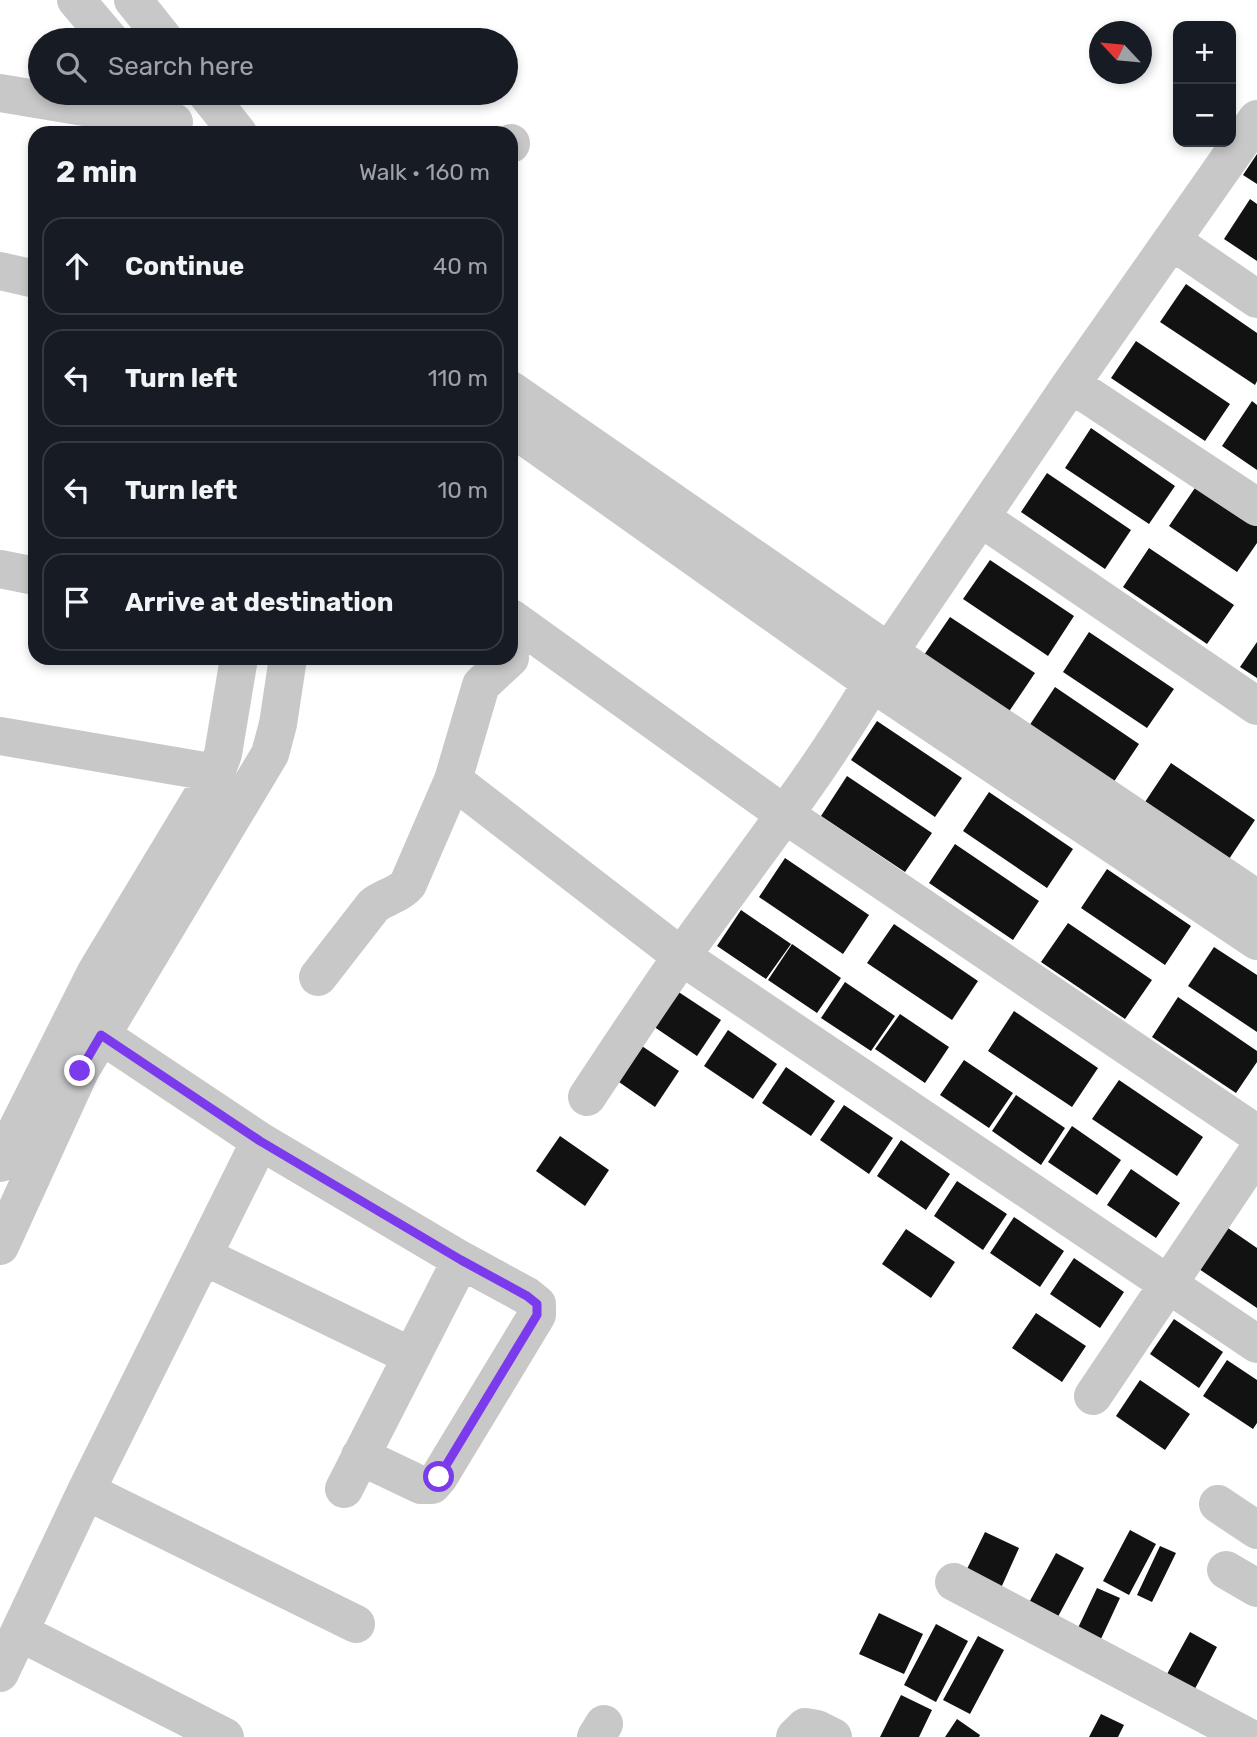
<!DOCTYPE html>
<html lang="en">
<head>
<meta charset="utf-8">
<style>
	:root { --surface:#171b24; --page:#242831; --text:#f1f3f6; --muted:#9ea1a6; --line:#363941 }
	body { margin:0; font-family:Rubik,sans-serif; background:var(--page); color:var(--text) }
	.controls { position:absolute; right:21px; top:21px; display:grid; overflow:hidden; border-radius:14px; box-shadow:0 4px 10px #0003 }
	.controls button { width:63px; height:63px; display:grid; place-items:center; padding:0; border:0; border-bottom:2px solid var(--line); background:var(--surface); color:var(--text); font:35px sans-serif }
	.compass { position:absolute; left:1089px; top:21px; width:63px; height:63px; border-radius:50%; background:var(--surface); box-shadow:0 4px 10px #0003; rotate:296deg }
	.stop { position:absolute; width:21px; height:21px; margin:-16px; border:5px solid #7c3aed; border-radius:50%; background:#fff }
	.stop.end { background:#7c3aed; border-color:#fff; box-shadow:0 2px 7px #0008 }
	.list { margin:0; padding:0; list-style:none }
	h2 { display:flex; justify-content:space-between; align-items:center; height:91px; margin:0; padding:0 28px; font-size:30px }
	h2 small { font-size:23px; font-weight:400; color:var(--muted) }
	.list li { display:grid; grid-template-columns:46px 1fr auto; gap:21px; align-items:center; box-sizing:border-box; height:98px; margin:0 14px 14px; padding:0 14px; border:2px solid var(--line); border-radius:21px }
	.list b { display:block; font-size:26px; white-space:nowrap }
	.list em { font-size:23px; font-style:normal; color:var(--muted) }
	.icon { flex:none; width:38px; height:38px; fill:none; stroke:currentColor; stroke-width:2; stroke-linecap:round; stroke-linejoin:round }
	.map { position:relative; flex:none; width:1257px; height:1737px; overflow:hidden }
	.search { position:absolute; background:var(--surface); box-shadow:0 4px 10px #0003; left:28px; top:28px; width:490px; height:77px; display:flex; align-items:center; gap:18px; box-sizing:border-box; padding:0 24px; border-radius:38px; color:var(--muted); font-size:26px }
	.panel { position:absolute; background:var(--surface); box-shadow:0 4px 10px #0003; left:28px; top:126px; width:490px; height:539px; border-radius:21px }
	.map>svg:first-child { display:block }
</style>
</head>
<body>
<div class="map">
<svg width="1257" height="1737" viewBox="0 0 1257 1737">
	<rect width="100%" height="100%" fill="#fff"/>
	<path fill="#121212" d="M1257,154V184L1243,175Z
		M1250,199L1257,204V261L1224,239Z
		M1186,284L1257,333V381L1255,385L1160,322Z
		M1136,341L1230,404L1205,441L1111,378Z
		M1252,401L1257,405V470L1222,446Z
		M1091,428L1175,486L1149,524L1065,468Z
		M1047,473L1131,530L1105,569L1021,512Z
		M1199,482L1257,521V543L1237,572L1169,526Z
		M1149,548L1234,605L1207,644L1123,587Z
		M990,560L1074,616L1048,656L963,599Z
		M950,617L1035,673L1008,713L924,655Z
		M1089,632L1174,689L1147,728L1063,672Z
		M1257,642V678L1240,667Z
		M1055,687L1139,744L1113,783L1029,726Z
		M877,721L962,778L935,817L851,760Z
		M1171,763L1255,820L1229,859L1145,802Z
		M847,776L932,833L905,872L821,816Z
		M989,792L1073,849L1047,888L963,831Z
		M955,844L1039,901L1013,940L929,883Z
		M785,858L869,915L843,954L759,897Z
		M1107,869L1191,926L1165,965L1081,908Z
		M741,910L791,944L766,979L717,946Z
		M1068,923L1152,980L1125,1019L1041,962Z
		M894,924L978,981L952,1020L867,963Z
		M792,944L841,978L817,1013L768,980Z
		M1214,947L1257,975V1032L1188,986Z
		M845,982L895,1016L871,1051L821,1018Z
		M671,987L721,1020L697,1056L647,1022Z
		M1178,997L1257,1051V1062L1236,1093L1152,1037Z
		M1014,1011L1098,1068L1072,1107L988,1051Z
		M900,1014L949,1047L925,1083L875,1049Z
		M728,1030L777,1064L753,1099L704,1066Z
		M630,1038L679,1071L655,1107L606,1073Z
		M964,1060L1013,1093L989,1128L940,1095Z
		M786,1067L835,1101L811,1136L762,1103Z
		M1119,1080L1203,1137L1177,1176L1092,1119Z
		M1016,1095L1065,1128L1041,1165L992,1131Z
		M844,1105L893,1138L869,1174L820,1140Z
		M1072,1126L1121,1160L1097,1195L1048,1162Z
		M560,1136L609,1170L585,1206L536,1171Z
		M901,1140L950,1174L926,1210L877,1176Z
		M1131,1169L1180,1203L1156,1238L1107,1205Z
		M957,1181L1007,1214L983,1250L934,1216Z
		M1014,1217L1064,1251L1040,1287L990,1253Z
		M1228,1228L1257,1248V1308L1199,1269Z
		M906,1229L955,1262L931,1298L882,1264Z
		M1074,1258L1124,1292L1100,1328L1050,1294Z
		M1036,1313L1086,1346L1062,1382L1012,1348Z
		M1174,1319L1223,1352L1199,1388L1150,1354Z
		M1227,1360L1257,1380V1423L1253,1429L1203,1396Z
		M1140,1380L1190,1414L1165,1450L1116,1416Z
		M1130,1530L1156,1544L1129,1595L1103,1581Z
		M985,1532L1019,1548L1001,1588L966,1571Z
		M1160,1546L1176,1553L1152,1602L1137,1595Z
		M1056,1553L1084,1568L1053,1626L1025,1610Z
		M1097,1588L1120,1598L1100,1641L1077,1630Z
		M879,1613L923,1634L904,1674L859,1654Z
		M936,1624L968,1641L936,1702L904,1685Z
		M1190,1632L1217,1647L1189,1700L1161,1685Z
		M978,1636L1004,1650L970,1714L943,1700Z
		M901,1695L932,1710L919,1737H880Z
		M1101,1714L1124,1725L1118,1737H1089Z
		M957,1719L980,1735L979,1737H945Z"/>
	<g fill="none" stroke-linecap="round" stroke-linejoin="round">
		<path stroke="#c8c8c8" stroke-width="38" d="M76,0L110,40
			M133,0L165,40
			M0,93L174,122
			M206,93L238,133
			M511,144V143
			M1172,241L1257,299
			M0,271L35,279
			M1071,384L1257,507
			M511,390L889,652L1257,899
			M511,427L872,683L1257,941
			M981,518L1257,706
			M0,569L35,576
			M511,618L784,814L1257,1134
			M0,736L216,773
			M453,780L681,956L1257,1344
			M318,977L374,905C385,897 400,894 408,884L453,780L481,685L510,658
			M101,1035L260,1141L461,1260L527,1296L537,1304V1315L439,1477L432,1485H421L360,1456
			M587,1097C626,1038 665,978 707,921C770,834 838,747 889,652L1071,384L1257,119
			M0,1163L96,972L216,773L223,754L239,658
			M0,1246L80,1071L270,754L278,724L288,658
			M203,1256L411,1356
			M1093,1396L1257,1152
			M344,1489L461,1260
			M86,1491L356,1624
			M1218,1504L1257,1530
			M1226,1570L1257,1588
			M954,1582L1248,1737
			M21,1633L225,1737
			M0,1673L86,1491L260,1141
			M596,1737L604,1724
			M795,1737L805,1727L817,1729L833,1737"/>
	</g>
	<g fill="none" stroke-linecap="round" stroke-linejoin="round">
		<path stroke="#7c3aed" stroke-width="9" d="M80,1071L101,1035L260,1141L461,1260L527,1296L537,1304V1315L439,1477"/>
	</g>
</svg>
<div class="controls">
<button>+</button>
<button>−</button>
</div>
<svg class="compass" viewBox="-18 -18 36 36"><path d="M0-13l5 13h-10z" fill="#e53935"/><path d="M0 13l5-13h-10z" fill="#9ea1a6"/></svg>
<div class="stop" style="left:439px;top:1477px"></div>
<div class="stop end" style="left:80px;top:1071px"></div>
<div class="search"><svg class="icon" aria-label="search" viewBox="0 0 24 24"><circle cx="10" cy="10" r="6"/><path d="M15 15l6 6"/></svg>Search here</div>
<section class="panel">
<h2>2 min<small>Walk · 160 m</small></h2>
<ul class="list">
<li><svg class="icon" aria-label="ahead" viewBox="0 0 24 24"><path d="M12 20V5M6 11l6-6 6 6"/></svg><div><b>Continue</b></div><em>40 m</em></li>
<li><svg class="icon" aria-label="left" viewBox="0 0 24 24"><path d="M17 20v-9H6M10 6l-5 5 5 5"/></svg><div><b>Turn left</b></div><em>110 m</em></li>
<li><svg class="icon" aria-label="left" viewBox="0 0 24 24"><path d="M17 20v-9H6M10 6l-5 5 5 5"/></svg><div><b>Turn left</b></div><em>10 m</em></li>
<li><svg class="icon" aria-label="arrive" viewBox="0 0 24 24"><path d="M6 21V4h12l-3 4 3 4H6"/></svg><div><b>Arrive at destination</b></div></li>
</ul>
</section>
</div>
</body>
</html>
